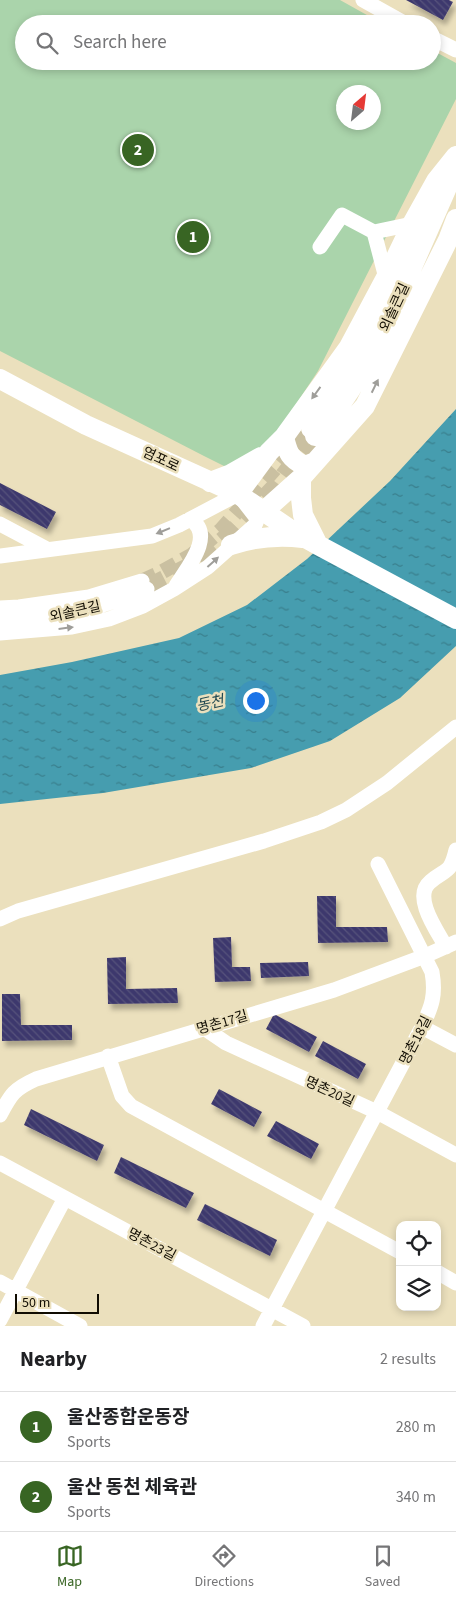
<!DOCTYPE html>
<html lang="en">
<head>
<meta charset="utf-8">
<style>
	:root { --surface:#fff; --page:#f2f2f2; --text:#202124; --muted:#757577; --line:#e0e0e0; --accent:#386523 }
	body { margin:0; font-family:"Source Sans 3","Noto Sans KR",sans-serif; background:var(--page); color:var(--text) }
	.controls { position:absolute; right:15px; bottom:15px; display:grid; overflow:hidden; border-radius:10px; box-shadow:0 2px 8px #0003 }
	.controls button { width:45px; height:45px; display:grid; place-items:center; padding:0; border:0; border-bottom:1px solid var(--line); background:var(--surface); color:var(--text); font:25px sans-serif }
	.compass { position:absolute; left:336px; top:85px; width:45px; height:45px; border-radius:50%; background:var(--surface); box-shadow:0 2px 8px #0003; rotate:28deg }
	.scale { position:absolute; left:15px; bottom:12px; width:84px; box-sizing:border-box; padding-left:5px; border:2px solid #100c02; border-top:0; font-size:14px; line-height:18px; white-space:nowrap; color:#100c02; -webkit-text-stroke:4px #ebe0bd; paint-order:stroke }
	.you { position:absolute; left:255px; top:700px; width:18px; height:18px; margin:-12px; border:4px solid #fff; border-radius:50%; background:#1a73e8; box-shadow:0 0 0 8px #1a73e833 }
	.badge { display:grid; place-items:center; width:32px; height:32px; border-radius:50%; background:var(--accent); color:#fff; font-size:16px; font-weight:700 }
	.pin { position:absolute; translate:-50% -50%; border:2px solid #fff; box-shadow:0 1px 5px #0006 }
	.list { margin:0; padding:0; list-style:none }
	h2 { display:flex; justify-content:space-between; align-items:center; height:65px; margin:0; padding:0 20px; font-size:21px }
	h2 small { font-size:16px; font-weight:400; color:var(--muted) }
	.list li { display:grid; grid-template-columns:32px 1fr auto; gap:15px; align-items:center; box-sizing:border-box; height:70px; padding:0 20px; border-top:1px solid var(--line) }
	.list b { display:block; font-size:19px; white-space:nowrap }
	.list p { margin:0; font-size:16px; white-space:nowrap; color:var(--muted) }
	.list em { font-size:16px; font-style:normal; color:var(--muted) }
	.icon { flex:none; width:28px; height:28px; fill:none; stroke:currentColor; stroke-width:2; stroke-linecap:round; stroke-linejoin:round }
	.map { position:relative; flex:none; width:456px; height:1326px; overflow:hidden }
	.search { position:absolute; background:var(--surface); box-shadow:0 2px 8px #0003; left:15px; right:15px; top:15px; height:55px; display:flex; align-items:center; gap:12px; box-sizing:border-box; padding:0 18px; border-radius:28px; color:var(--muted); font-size:19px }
	.sheet { height:205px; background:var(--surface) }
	nav { display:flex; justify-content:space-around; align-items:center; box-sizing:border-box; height:70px; border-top:1px solid var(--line); background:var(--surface); font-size:14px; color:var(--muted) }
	nav a { display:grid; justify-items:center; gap:2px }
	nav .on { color:var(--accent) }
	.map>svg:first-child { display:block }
</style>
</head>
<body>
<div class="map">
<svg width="456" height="1326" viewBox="0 0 456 1326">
	<defs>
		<pattern id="water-ripples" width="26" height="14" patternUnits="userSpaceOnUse" patternTransform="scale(1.25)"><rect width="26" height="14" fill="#469daf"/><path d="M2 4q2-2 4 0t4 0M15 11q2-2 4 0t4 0" fill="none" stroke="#397e8c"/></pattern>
		<pattern id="building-back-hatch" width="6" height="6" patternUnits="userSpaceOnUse" patternTransform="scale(1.25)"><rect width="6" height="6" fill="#3e396d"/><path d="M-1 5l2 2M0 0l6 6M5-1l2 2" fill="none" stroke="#56527b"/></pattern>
		<filter id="shadow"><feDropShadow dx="3" dy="5.5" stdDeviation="2.5" flood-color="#0004"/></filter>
	</defs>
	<rect width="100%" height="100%" fill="#ebe0bd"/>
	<path fill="#aad4ab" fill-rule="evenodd" d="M0,0H340L383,24H24V61H432V50L456,63V99L318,371L279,430L262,448L236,464L224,466L204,456L0,351ZM344,92H374V122H344Z"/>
	<path fill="url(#water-ripples)" d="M456,409V646L400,698L330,741L251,768L103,793L0,804V675L72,662L179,638L247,605L307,559L390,481Z"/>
	<path fill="url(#building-back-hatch)" filter="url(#shadow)" d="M406,0H449L453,2L443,20Z
		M0,483L56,512L47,529L0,505Z
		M317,896H336V927H387L388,942L318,943Z
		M231,937L232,967H250L251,981L215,982L213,938Z
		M126,957V989L177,988L178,1003L108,1004L107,958Z
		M308,962L309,976L261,978L260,963Z
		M2,994H20L21,1025H72V1040L2,1041Z
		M274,1014L317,1037L309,1052L266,1029Z
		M323,1041L366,1064L358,1079L315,1056Z
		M219,1089L262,1112L254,1127L211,1104Z
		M31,1109L104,1145L97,1161L24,1125Z
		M276,1121L319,1144L311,1159L267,1136Z
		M121,1157L194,1193L186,1208L114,1173Z
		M205,1204L277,1240L270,1256L197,1220Z"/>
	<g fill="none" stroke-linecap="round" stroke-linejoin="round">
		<path stroke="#cac0a1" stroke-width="15" stroke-dasharray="15 8" stroke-linecap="butt" d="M142,581L160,573L192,555L221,530L309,430"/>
		<path stroke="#cac0a1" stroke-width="20" stroke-dasharray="20 10" stroke-linecap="butt" d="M147,589L198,563L234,532L278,485L315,436"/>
		<path stroke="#fff" stroke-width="15" d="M363,0L406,24
			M432,38L456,50
			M320,247L342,215L374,232
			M386,278L374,232L412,224
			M309,430L337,389L398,277
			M0,524L47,549
			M0,556L152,536L179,525L238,494L255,516L257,520L255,525L208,567L174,589L143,606L109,619L72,627L0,633
			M176,586C187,568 216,535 190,519
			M0,608L19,607L89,597L142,581
			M0,621C23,619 47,618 69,614C96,609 122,598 147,589
			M0,919L18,911L264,841L321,822L346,810L387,783L456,727
			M446,947C438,932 412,897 430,882C446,868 450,875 456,850
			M422,1027L456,1045
			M204,1028L226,1043L377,1112L456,1155
			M108,1056L122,1096L131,1106L400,1252
			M0,1115C11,1094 14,1089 36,1079L334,990L425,956L456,942
			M0,1163L303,1326
			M437,1272L456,1283
			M0,1282L80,1326
			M0,1320L65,1198
			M263,1326L422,1027C432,1006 436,995 432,972L378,864"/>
		<path stroke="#fff" stroke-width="20" d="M0,379L86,425L238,494L291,530L318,545L456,619
			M315,436C351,397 376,347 398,299C416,258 434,217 452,176
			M284,437C288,453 289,458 305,466L315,462
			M210,482L231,474L261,457
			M238,494L269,452L284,437L349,347L389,272L412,224L436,181L456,156
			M264,511L301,478
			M231,545C255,537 278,535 303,538
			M318,545L303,515L301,498V478L365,406L448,240L456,219"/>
	</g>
	<defs><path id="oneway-solid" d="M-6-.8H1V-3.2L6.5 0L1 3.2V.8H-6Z" transform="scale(1.25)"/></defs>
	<g fill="#9f9e9a">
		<use href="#oneway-solid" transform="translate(375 386) rotate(-64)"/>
		<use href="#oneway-solid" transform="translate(316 393) rotate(126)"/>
		<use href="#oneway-solid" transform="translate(163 531) rotate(158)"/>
		<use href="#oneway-solid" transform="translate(213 562) rotate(-42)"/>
		<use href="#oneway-solid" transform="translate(66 628) rotate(-7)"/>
	</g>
	<g text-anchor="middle" stroke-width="5" stroke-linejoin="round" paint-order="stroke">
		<g font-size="14" fill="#100c02" stroke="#ebe0bd">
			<text transform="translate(394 307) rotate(-65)" y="5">외솔큰길</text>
			<text transform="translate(161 459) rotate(25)" y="5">염포로</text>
			<text transform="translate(75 611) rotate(-13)" y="5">외솔큰길</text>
			<text transform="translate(222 1022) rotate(-16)" y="5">명촌17길</text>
			<text transform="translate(415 1040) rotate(-63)" y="5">명촌18길</text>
			<text transform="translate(330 1091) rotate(25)" y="5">명촌20길</text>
			<text transform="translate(152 1244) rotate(28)" y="5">명촌23길</text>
		</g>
		<g font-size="15" font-style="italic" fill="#224a52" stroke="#ebe0bd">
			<text transform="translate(210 703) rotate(-12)" y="5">동천</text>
		</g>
	</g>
</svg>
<div class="controls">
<button><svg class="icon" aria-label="locate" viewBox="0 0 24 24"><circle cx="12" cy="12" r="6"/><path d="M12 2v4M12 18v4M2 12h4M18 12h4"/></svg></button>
<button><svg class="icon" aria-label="layers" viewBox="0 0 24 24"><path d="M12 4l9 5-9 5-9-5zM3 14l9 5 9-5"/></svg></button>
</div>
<svg class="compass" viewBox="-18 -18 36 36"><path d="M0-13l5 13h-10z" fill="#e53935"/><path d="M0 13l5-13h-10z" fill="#757577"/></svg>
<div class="scale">50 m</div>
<div class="you"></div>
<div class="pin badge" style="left:193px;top:237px">1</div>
<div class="pin badge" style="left:138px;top:150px">2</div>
<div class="search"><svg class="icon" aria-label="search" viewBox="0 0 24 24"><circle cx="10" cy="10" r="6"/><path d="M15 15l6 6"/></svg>Search here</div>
</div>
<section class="sheet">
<h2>Nearby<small>2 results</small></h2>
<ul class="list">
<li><span class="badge">1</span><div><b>울산종합운동장</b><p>Sports</p></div><em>280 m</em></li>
<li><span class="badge">2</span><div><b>울산 동천 체육관</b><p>Sports</p></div><em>340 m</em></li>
</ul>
</section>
<nav>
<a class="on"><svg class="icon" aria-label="map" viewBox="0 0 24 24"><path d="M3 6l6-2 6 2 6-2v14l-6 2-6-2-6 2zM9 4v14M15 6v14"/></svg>Map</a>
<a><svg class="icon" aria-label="directions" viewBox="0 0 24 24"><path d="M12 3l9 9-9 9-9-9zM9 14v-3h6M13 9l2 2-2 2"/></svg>Directions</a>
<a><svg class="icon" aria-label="saved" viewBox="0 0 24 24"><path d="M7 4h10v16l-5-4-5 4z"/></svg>Saved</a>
</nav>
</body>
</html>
